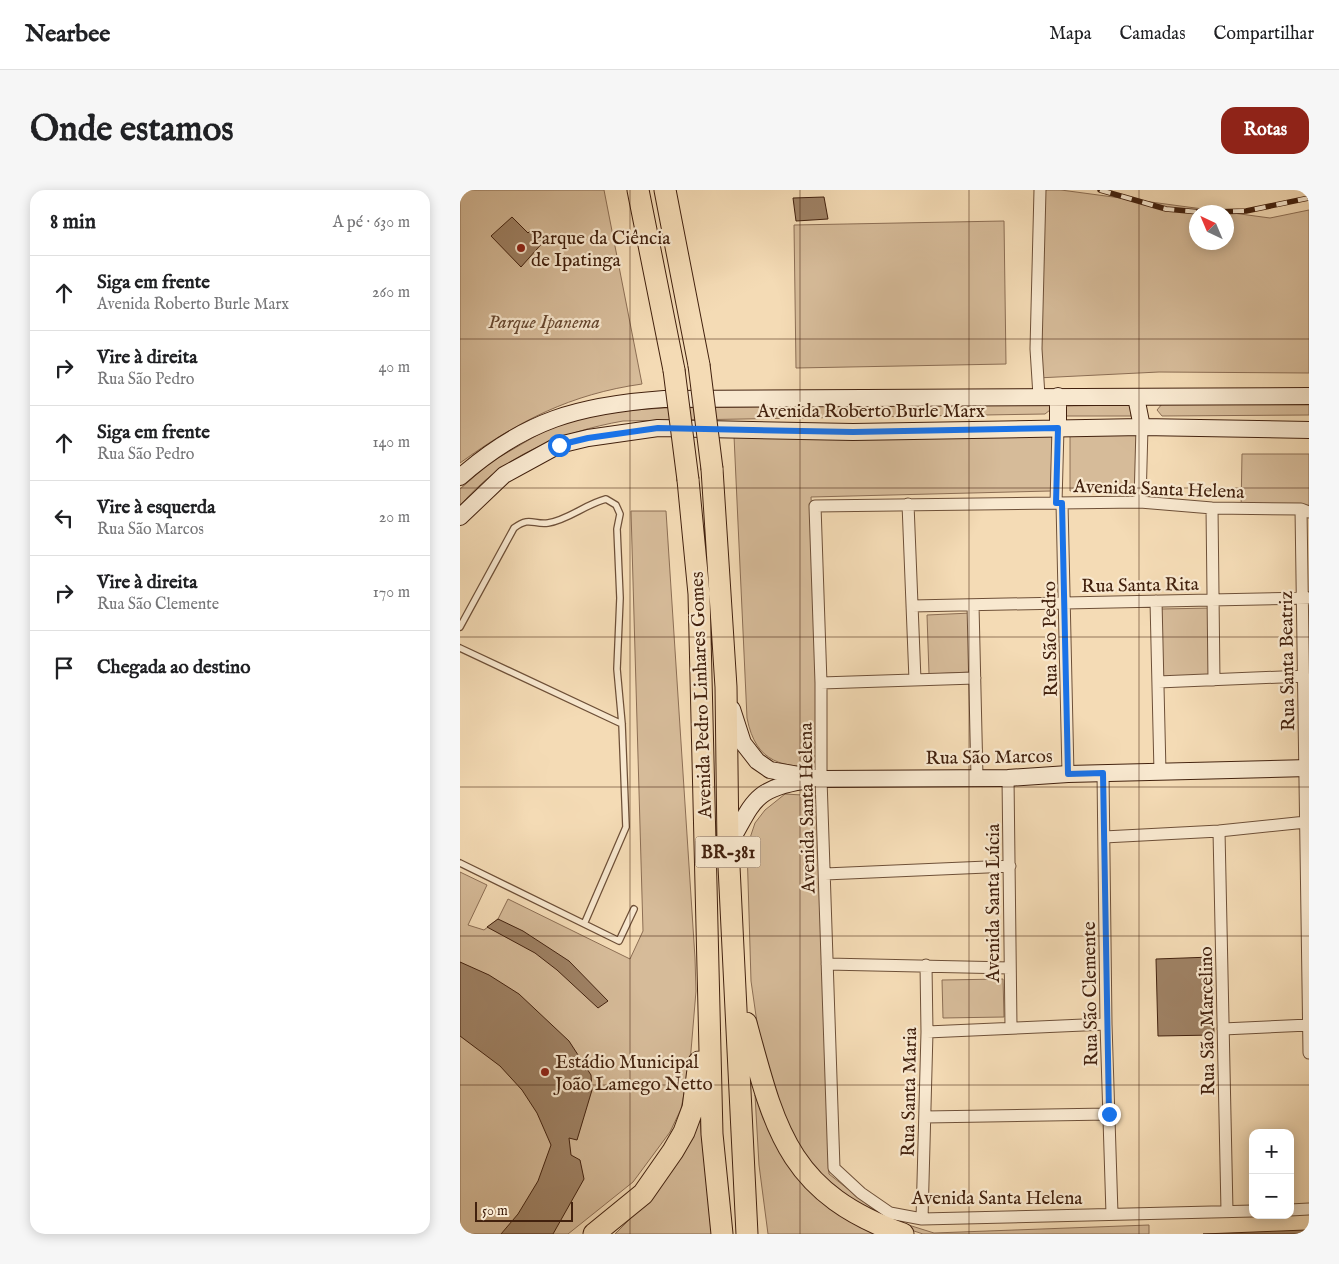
<!DOCTYPE html>
<html lang="pt">
<head>
<meta charset="utf-8">
<style>
	:root { --surface:#fff; --page:#f6f6f6; --text:#202124; --muted:#757577; --line:#e0e0e0; --accent:#8f2418 }
	body { margin:0; font-family:"IM FELL English",serif; background:var(--page); color:var(--text) }
	.controls { position:absolute; right:15px; bottom:15px; display:grid; overflow:hidden; border-radius:10px; box-shadow:0 2px 12px #0003 }
	.controls button { width:45px; height:45px; display:grid; place-items:center; padding:0; border:0; border-bottom:1px solid var(--line); background:var(--surface); color:var(--text); font:25px sans-serif }
	.compass { position:absolute; left:729px; top:15px; width:45px; height:45px; border-radius:50%; background:var(--surface); box-shadow:0 2px 12px #0003; rotate:316deg }
	.scale { position:absolute; left:15px; bottom:12px; width:98px; box-sizing:border-box; padding-left:5px; border:2px solid #42210e; border-top:0; font-size:14px; line-height:18px; white-space:nowrap; color:#42210e; -webkit-text-stroke:4px #f8e8cf; paint-order:stroke }
	.stop { position:absolute; width:15px; height:15px; margin:-11px; border:4px solid #1a73e8; border-radius:50%; background:#fff }
	.stop.end { background:#1a73e8; border-color:#fff; box-shadow:0 1px 5px #0008 }
	.list { margin:0; padding:0; list-style:none }
	h2 { display:flex; justify-content:space-between; align-items:center; height:65px; margin:0; padding:0 20px; font-size:21px }
	h2 small { font-size:16px; font-weight:400; color:var(--muted) }
	.list li { display:grid; grid-template-columns:32px 1fr auto; gap:15px; align-items:center; box-sizing:border-box; height:75px; padding:0 20px; border-top:1px solid var(--line) }
	.list b { display:block; font-size:19px; white-space:nowrap }
	.list p { margin:0; font-size:16px; white-space:nowrap; color:var(--muted) }
	.list em { font-size:16px; font-style:normal; color:var(--muted) }
	.icon { flex:none; width:28px; height:28px; fill:none; stroke:currentColor; stroke-width:2; stroke-linecap:round; stroke-linejoin:round }
	.map { position:relative; flex:none; width:849px; height:1044px; overflow:hidden; border-radius:15px }
	header { display:flex; align-items:center; gap:30px; box-sizing:border-box; height:70px; padding:0 25px; background:var(--surface); border-bottom:1px solid var(--line) }
	header strong { font-size:24px }
	nav { display:flex; gap:28px; margin-inline-start:auto; font-size:18px }
	.intro { display:flex; align-items:center; justify-content:space-between; box-sizing:border-box; height:120px; padding:0 30px }
	h1 { margin:0; font-size:35px }
	.button { padding:12px 22px; border-radius:15px; background:var(--accent); color:#fff; font-size:18px; font-weight:700 }
	main { display:flex; gap:30px; padding:0 30px }
	aside { flex:1; background:var(--surface); border-radius:15px; box-shadow:0 2px 12px #0003 }
	.map>svg:first-child { display:block }
</style>
</head>
<body>
<header>
<strong>Nearbee</strong>
<nav><a>Mapa</a><a>Camadas</a><a>Compartilhar</a></nav>
</header>
<div class="intro"><h1>Onde estamos</h1><a class="button">Rotas</a></div>
<main>
<aside>
<h2>8 min<small>A pé · 630 m</small></h2>
<ul class="list">
<li><svg class="icon" aria-label="ahead" viewBox="0 0 24 24"><path d="M12 20V5M6 11l6-6 6 6"/></svg><div><b>Siga em frente</b><p>Avenida Roberto Burle Marx</p></div><em>260 m</em></li>
<li><svg class="icon" aria-label="right" viewBox="0 0 24 24"><path d="M7 20v-9h11M14 6l5 5-5 5"/></svg><div><b>Vire à direita</b><p>Rua São Pedro</p></div><em>40 m</em></li>
<li><svg class="icon" aria-label="ahead" viewBox="0 0 24 24"><path d="M12 20V5M6 11l6-6 6 6"/></svg><div><b>Siga em frente</b><p>Rua São Pedro</p></div><em>140 m</em></li>
<li><svg class="icon" aria-label="left" viewBox="0 0 24 24"><path d="M17 20v-9H6M10 6l-5 5 5 5"/></svg><div><b>Vire à esquerda</b><p>Rua São Marcos</p></div><em>20 m</em></li>
<li><svg class="icon" aria-label="right" viewBox="0 0 24 24"><path d="M7 20v-9h11M14 6l5 5-5 5"/></svg><div><b>Vire à direita</b><p>Rua São Clemente</p></div><em>170 m</em></li>
<li><svg class="icon" aria-label="arrive" viewBox="0 0 24 24"><path d="M6 21V4h12l-3 4 3 4H6"/></svg><div><b>Chegada ao destino</b></div></li>
</ul>
</aside>
<div class="map">
<svg width="849" height="1044" viewBox="0 0 849 1044">
	<rect width="100%" height="100%" fill="#f4dbb5"/>
	<filter id="stains"><feTurbulence type="fractalNoise" baseFrequency=".004" numOctaves="4"/><feColorMatrix values="0 0 0 0 .2 0 0 0 0 .09 0 0 0 0 .02 0 0 0 .5 -.17"/></filter>
	<radialGradient id="worn" r=".72"><stop offset=".6" stop-color="#630" stop-opacity="0"/><stop offset="1" stop-color="#630" stop-opacity=".3"/></radialGradient>
	<path fill="#d6bb99" stroke="#8c6e54" fill-rule="evenodd" d="M0,0H144L182,194C111,204 58,231 0,273Z
		M580,0H601L810,28L849,20V183L699,182L577,188ZM736,22H766V52H736Z
		M544,31L546,174L336,178L334,35Z
		M585,213L590,216V220L585,224L163,231C101,242 41,266 0,316V299L31,272L91,237L125,226L159,221L204,218Z
		M702,214L849,215V225L702,226L697,220Z
		M671,215V226H604L602,216Z
		M592,241L591,301L351,307L364,576C323,578 296,574 287,528L274,246Z
		M678,243L677,301H610V244Z
		M782,264H849V321L781,322Z
		M171,321H206L235,768L236,801L230,873L221,919L210,942L173,992L108,1044H0V682L27,695L8,735L24,740L38,729L48,709L170,769L183,741Z
		M752,418L753,486L702,487L701,419Z
		M511,423L512,482L469,484L467,425Z
		M325,604L359,606L369,984L423,1027L474,1043L689,1035V1044H463L409,1026L355,987L306,895L291,791L287,657L295,633L305,620Z
		M543,789L544,827L483,828L482,790Z
		M295,905L305,932L326,971L424,1044H308L299,975Z
		M239,921L252,1044H155L186,1013Z"/>
	<path fill="#9f8265" stroke="#42210e" d="M364,7L368,29L336,31L333,8Z
		M52,27L68,43L71,40L85,50L61,77L31,46Z
		M38,729L63,741L109,771L148,811L138,818L97,780L75,763L27,737Z
		M752,767L754,845L698,846L696,769Z
		M0,772L29,785L59,804L109,851L131,885L132,900L117,950L109,948L111,965L120,970L124,989L93,1044H41L58,1024L78,991L91,955L77,923L62,900L40,876L0,846Z
		M846,1040V1044H743Z"/>
	<g fill="none" stroke-linecap="round" stroke-linejoin="round">
		<defs>
			<path id="lane" d="M0,437L54,338C70,326 73,335 88,333C108,330 126,314 146,309L156,315L160,324L157,339L160,408L157,479L162,534L166,637L125,732
				M0,458L162,534
				M0,673L159,751L174,719"/>
			<path id="street" d="M579,206L576,159L580,0
				M680,312L682,237
				M596,313L598,238
				M602,313L608,584
				M448,314L455,490
				M752,318L754,490
				M841,319L849,863
				M696,411L700,582
				M513,415L517,587
				M452,416L849,408
				M698,492L844,486
				M361,493L515,488
				M643,583L646,834L652,1024
				M548,588L551,837
				M759,641L767,1021
				M644,647L759,641L846,632
				M365,684L550,676
				M367,774L550,778
				M763,839L849,835
				M467,842L646,834
				M465,927L649,924
				M830,1020L849,1019
				M793,1021L462,1029L430,1023L401,1003L374,978L361,589V493L355,316L680,312L752,318L841,319L849,322
				M462,1029L467,842L466,775"/>
			<path id="secondary" d="M676,207L682,237
				M598,238V206
				M0,287C65,230 119,215 204,209L849,206
				M0,327L44,285L99,255L128,248L198,238L393,242L682,237L849,240
				M272,519L283,553L297,571L310,580L361,589L548,588L608,584L849,578
				M268,656C293,615 291,599 343,591"/>
			<path id="highway" d="M178,0L214,180
				M205,0L239,175
				M252,279L266,497L268,656L287,1044
				M228,290L239,404L252,944L262,1044
				M286,833C315,940 328,1003 443,1044
				M134,1044L183,1004L213,961L224,942L233,918L239,872"/>
		</defs>
		<use href="#lane" stroke="#6e5038" stroke-width="8"/>
		<use href="#street" stroke="#6e5038" stroke-width="13"/>
		<use href="#secondary" stroke="#42210e" stroke-width="18"/>
		<use href="#highway" stroke="#42210e" stroke-width="23"/>
		<use href="#lane" stroke="#f8e8cf" stroke-width="5.5"/>
		<use href="#street" stroke="#f8e8cf" stroke-width="11"/>
		<use href="#secondary" stroke="#f8e8cf" stroke-width="16"/>
		<use href="#highway" stroke="#f4dbb5" stroke-width="21"/>
		<defs>
			<path id="rail" d="M640,0L706,19L739,22
				M751,22L786,21L849,8"/>
		</defs>
		<use href="#rail" stroke="#42210e" stroke-width="5.5"/>
		<use href="#rail" stroke="#f8e8cf" stroke-width="4" stroke-dasharray="11" stroke-linecap="butt"/>
		<defs>
			<path id="highway-bridge" d="M239,175L252,279
				M214,180L228,290"/>
		</defs>
		<use href="#highway-bridge" stroke="#42210e" stroke-width="23" stroke-linecap="butt"/>
		<use href="#highway-bridge" stroke="#f4dbb5" stroke-width="21"/>
	</g>
	<g fill="none" stroke-linecap="round" stroke-linejoin="round">
		<path stroke="#1a73e8" stroke-width="6" d="M99,255L128,248L198,238L393,242L598,238L596,313H602L608,584L643,583L649,924"/>
	</g>
	<path fill="none" stroke="#42210e" stroke-width="1" stroke-opacity="0.55" d="M170,0V1044M340,0V1044M509,0V1044M679,0V1044M0,149H849M0,298H849M0,447H849M0,597H849M0,746H849M0,895H849"/>
	<g fill="#8f2418" stroke="#f8e8cf" stroke-width="2">
		<circle cx="61" cy="58" r="5"/>
		<circle cx="85" cy="882" r="5"/>
	</g>
	<g text-anchor="middle" stroke-width="4.5" stroke-linejoin="round" paint-order="stroke">
		<rect fill="#f8e8cf" stroke="#795d48" stroke-width="1" x="235.5" y="646.5" width="65" height="31" rx="4"/>
		<g font-size="18" font-weight="bold" fill="#42210e">
			<text x="268" y="668">BR-381</text>
		</g>
		<g font-size="19" fill="#42210e" stroke="#f8e8cf" text-anchor="start">
			<text x="71" y="54">Parque da Ciência<tspan x="71" dy="22">de Ipatinga</tspan></text>
			<text x="95" y="878">Estádio Municipal<tspan x="95" dy="22">João Lamego Netto</tspan></text>
		</g>
		<g font-size="19" font-style="italic" fill="#674831" stroke="#f8e8cf">
			<text x="84" y="138">Parque Ipanema</text>
		</g>
		<g font-size="19" fill="#42210e" stroke="#f8e8cf">
			<text x="411" y="227">Avenida Roberto Burle Marx</text>
			<text transform="translate(699 298) rotate(2)" y="7">Avenida Santa Helena</text>
			<text transform="translate(680 394) rotate(-1)" y="7">Rua Santa Rita</text>
			<text transform="translate(589 449) rotate(-91)" y="7">Rua São Pedro</text>
			<text transform="translate(826 471) rotate(-91)" y="7">Rua Santa Beatriz</text>
			<text transform="translate(240 505) rotate(-92)" y="7">Avenida Pedro Linhares Gomes</text>
			<text transform="translate(529 566) rotate(-1)" y="7">Rua São Marcos</text>
			<text transform="translate(346 618) rotate(-91)" y="7">Avenida Santa Helena</text>
			<text transform="translate(532 713) rotate(-90)" y="7">Avenida Santa Lúcia</text>
			<text transform="translate(629 804) rotate(-91)" y="7">Rua São Clemente</text>
			<text transform="translate(746 831) rotate(-91)" y="7">Rua São Marcelino</text>
			<text transform="translate(448 902) rotate(-89)" y="7">Rua Santa Maria</text>
			<text x="537" y="1014">Avenida Santa Helena</text>
		</g>
	</g>
	<rect width="100%" height="100%" filter="url(#stains)"/>
	<rect width="100%" height="100%" fill="url(#worn)"/>
</svg>
<div class="controls">
<button>+</button>
<button>−</button>
</div>
<svg class="compass" viewBox="-18 -18 36 36"><path d="M0-13l5 13h-10z" fill="#e53935"/><path d="M0 13l5-13h-10z" fill="#757577"/></svg>
<div class="scale">50 m</div>
<div class="stop" style="left:99px;top:255px"></div>
<div class="stop end" style="left:649px;top:924px"></div>
</div>
</main>
</body>
</html>
